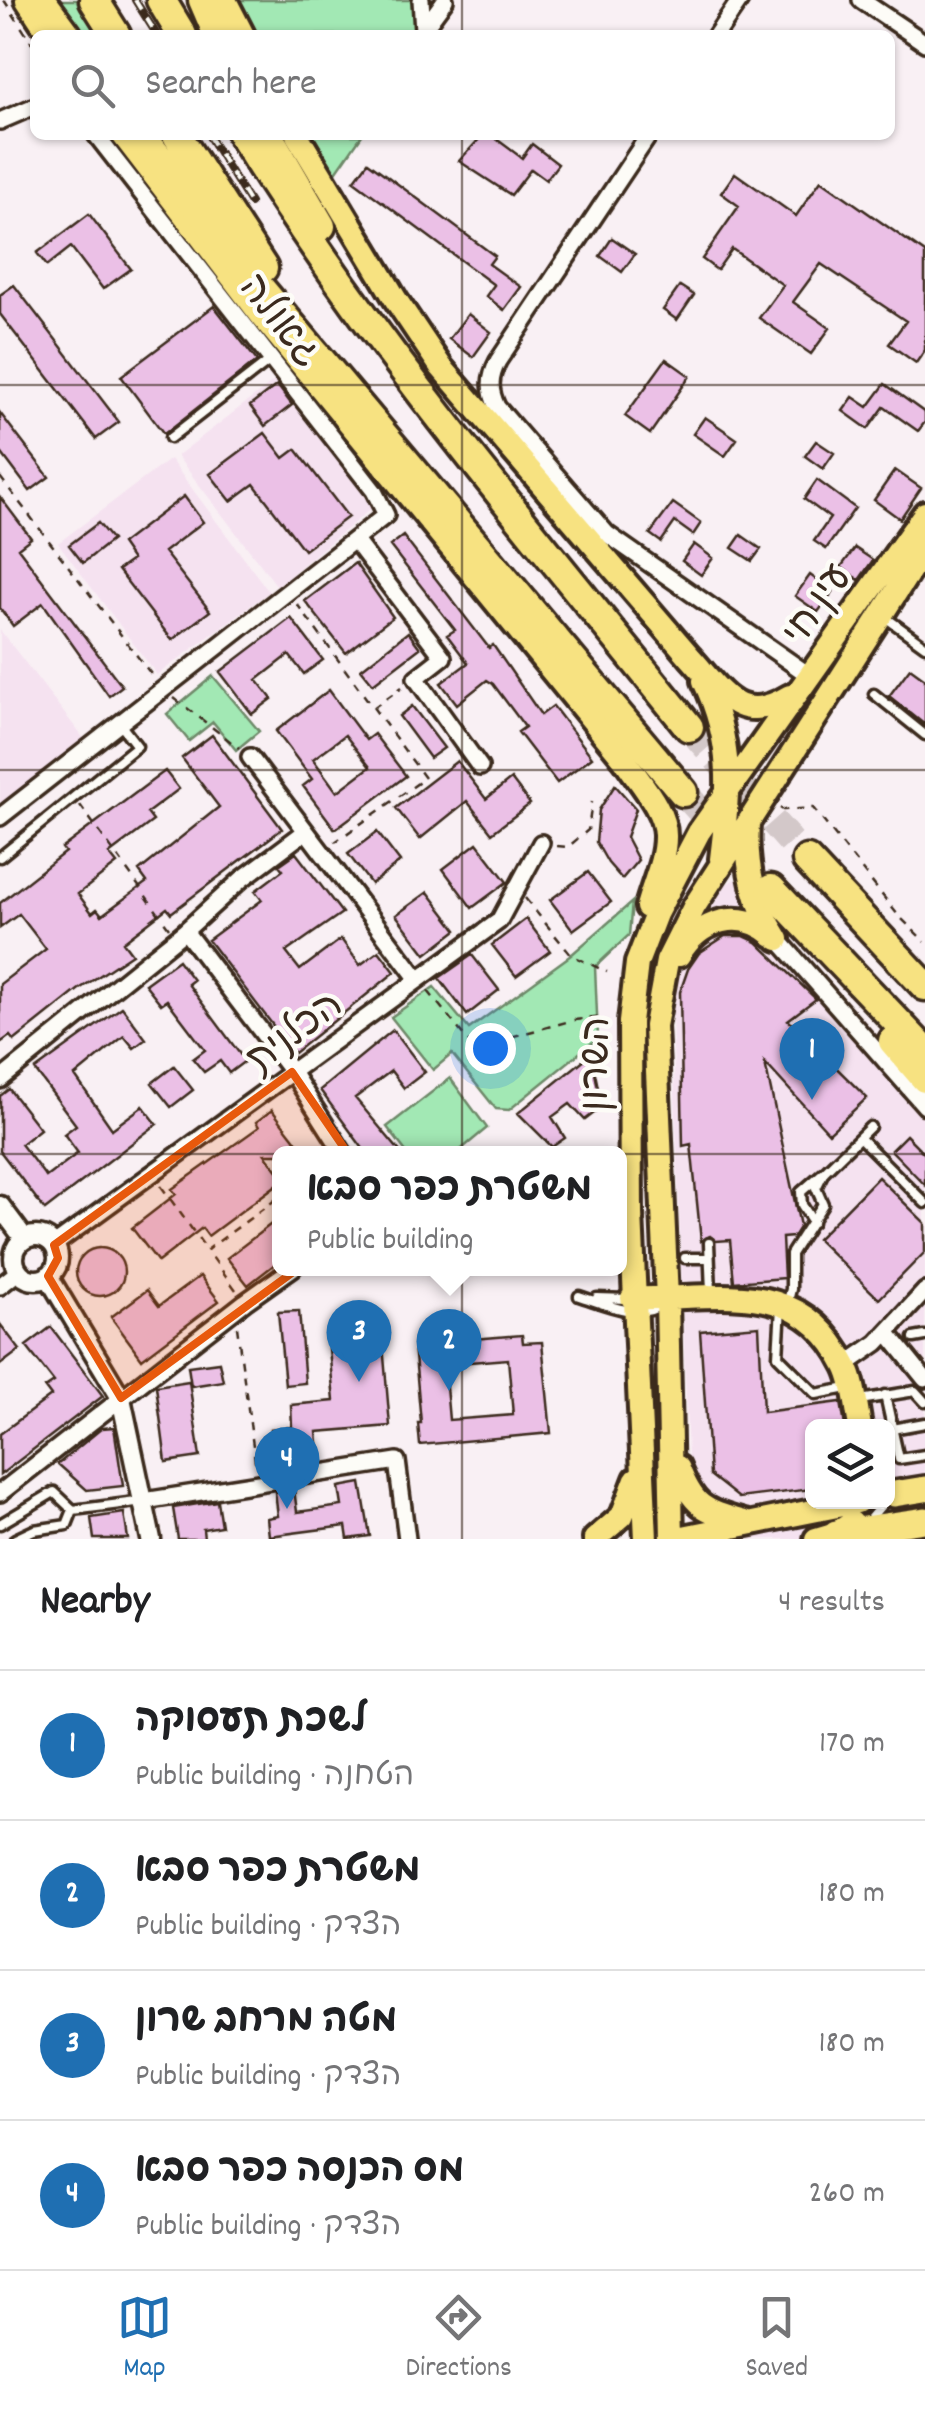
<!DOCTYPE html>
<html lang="en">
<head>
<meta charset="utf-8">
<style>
	:root { --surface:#fff; --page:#f6f6f6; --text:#202124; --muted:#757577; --line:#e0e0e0; --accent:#1f6fb2 }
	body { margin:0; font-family:Dekko,"Playpen Sans Hebrew",sans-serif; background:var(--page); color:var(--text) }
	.controls { position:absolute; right:30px; bottom:30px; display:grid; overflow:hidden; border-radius:15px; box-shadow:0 2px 8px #0004 }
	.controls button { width:90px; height:90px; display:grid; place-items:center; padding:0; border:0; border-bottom:2px solid var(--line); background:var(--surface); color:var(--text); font:50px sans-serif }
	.you { position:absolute; left:490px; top:1048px; width:35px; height:35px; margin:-25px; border:8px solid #fff; border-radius:50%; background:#1a73e8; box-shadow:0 0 0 15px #1a73e833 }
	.badge { display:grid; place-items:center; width:65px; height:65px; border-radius:50%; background:var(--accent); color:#fff; font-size:32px; font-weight:700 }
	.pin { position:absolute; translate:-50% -82px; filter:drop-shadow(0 2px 5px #0008) }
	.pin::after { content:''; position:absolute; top:52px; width:35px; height:30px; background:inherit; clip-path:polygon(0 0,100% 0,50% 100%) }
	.popup { position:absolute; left:272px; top:1146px; width:355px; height:130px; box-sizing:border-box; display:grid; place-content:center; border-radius:15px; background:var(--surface); filter:drop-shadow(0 2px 8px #0005); font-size:32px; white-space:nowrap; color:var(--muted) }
	.popup b { font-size:38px; color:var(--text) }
	.popup::after { content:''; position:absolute; left:50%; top:100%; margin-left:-20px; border:20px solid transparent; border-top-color:var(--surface) }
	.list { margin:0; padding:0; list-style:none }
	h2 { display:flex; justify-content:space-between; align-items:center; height:130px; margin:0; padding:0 40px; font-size:42px }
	h2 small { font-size:32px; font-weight:400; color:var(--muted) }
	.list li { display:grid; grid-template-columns:65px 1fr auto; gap:30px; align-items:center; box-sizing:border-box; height:150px; padding:0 40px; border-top:2px solid var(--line) }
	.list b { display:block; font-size:38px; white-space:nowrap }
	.list p { margin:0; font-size:32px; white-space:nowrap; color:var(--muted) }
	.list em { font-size:32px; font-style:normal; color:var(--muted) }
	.icon { flex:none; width:55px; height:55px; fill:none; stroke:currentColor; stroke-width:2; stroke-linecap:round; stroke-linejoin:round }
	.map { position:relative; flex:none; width:925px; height:1539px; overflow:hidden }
	.search { position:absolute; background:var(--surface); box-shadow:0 2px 8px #0004; left:30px; right:30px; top:30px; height:110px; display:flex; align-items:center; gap:25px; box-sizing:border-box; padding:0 35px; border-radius:15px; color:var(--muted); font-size:38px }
	.sheet { height:730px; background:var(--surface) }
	nav { display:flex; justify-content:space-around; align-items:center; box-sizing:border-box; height:140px; border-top:2px solid var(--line); background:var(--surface); font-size:28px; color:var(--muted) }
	nav a { display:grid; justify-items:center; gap:5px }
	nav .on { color:var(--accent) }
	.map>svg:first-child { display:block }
</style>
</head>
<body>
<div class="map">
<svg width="925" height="1539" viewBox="0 0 925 1539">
	<rect width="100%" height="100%" fill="#f9f0f4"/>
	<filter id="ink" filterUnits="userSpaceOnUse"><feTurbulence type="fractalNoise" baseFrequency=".01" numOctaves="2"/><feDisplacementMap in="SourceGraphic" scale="20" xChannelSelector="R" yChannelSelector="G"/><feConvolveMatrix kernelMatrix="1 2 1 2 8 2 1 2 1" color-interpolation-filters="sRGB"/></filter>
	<g filter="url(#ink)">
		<path fill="#f5e2f0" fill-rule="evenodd" d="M282,375L378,503L277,586L177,456Z
			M170,459L269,592L157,675L58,543Z
			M0,630L85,740L0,805Z
			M735,879L925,1087V1539H691L670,961L712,892ZM812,1426H888V1502H812Z"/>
		<path fill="#a2e8b4" stroke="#6e8969" stroke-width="2.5" d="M51,0H84L104,35H78Z
			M231,0H451L428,35H247Z
			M300,135H362L328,184Z
			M213,676L259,731L236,750L213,722L189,741L167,714Z
			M632,902L629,935L595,967L598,1038L509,1110L496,1109L452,1054L433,1070L391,1017L434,987L469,1029L571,955Z
			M450,1078L487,1128L457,1153H407L387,1127Z"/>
		<path fill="#ebc0e6" stroke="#3b2a1e" stroke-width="2.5" fill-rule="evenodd" d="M483,135H491L522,158L532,144L558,164L546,180L531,169L511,195L459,161Z
			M368,162L495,256L489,264L521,287L504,310L486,296L494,285L354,181Z
			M735,173L796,216L821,180L925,253V350L916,363L889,344L906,321L821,264L793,302L830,328L811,354L759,318L783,285L732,249L717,270L702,259L739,206L721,193Z
			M89,214L131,269L103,289L71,247L47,266L37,253Z
			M612,238L635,254L622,272L600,256Z
			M14,285L119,422L96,439L0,314V295Z
			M680,286L694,295L677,320L663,310Z
			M214,306L257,361L164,434L121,376Z
			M468,314L491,332L473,357L449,339Z
			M666,359L690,376L650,434L625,416Z
			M885,384L925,413V422L918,431L884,407L868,429L843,411L853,397L868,407Z
			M277,385L292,405L265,426L250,406Z
			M0,413L49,477L30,491L0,451Z
			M705,417L737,439L725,456L693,434Z
			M265,433L284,458L296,449L348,517L304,550L254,484L231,501L210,474Z
			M816,441L834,453L823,469L805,456Z
			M895,470L921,488L900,519L874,500Z
			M817,480L855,508L826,549L814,541L830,518L804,499Z
			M184,496L203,522L164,552L210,611L172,640L118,570L132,560L121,544Z
			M0,497L31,538L18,548L122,686L109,696L43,603L13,626L0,608Z
			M673,503L701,523L693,535L675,522L661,542L650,534Z
			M98,523L112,540L83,563L69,545Z
			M741,535L761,549L752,561L732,548Z
			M403,536L489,648L493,645L541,715L553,706L592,757L557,783L518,732L525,727L493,684L487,680L457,704L441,683L468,663L447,635L455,630L390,546Z
			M694,544L713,558L701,575L682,561Z
			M855,548L873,560L859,580L841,567Z
			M355,563L393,617L346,653L305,601Z
			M810,575L833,592L818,612L795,596Z
			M291,618L323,660L304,674L289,655L257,680L272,699L252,714L220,672Z
			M408,632L420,648L373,684L361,669Z
			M910,668L925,679V725L889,696Z
			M329,690L366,740L374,734L406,776L335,829L303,786L312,779L276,731ZM345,735L370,767L337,792L313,759Z
			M412,706L444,748L430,758L399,716Z
			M212,735L282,829L171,913L167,908L123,942L132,954L78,990L14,1041L10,1036L0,1043V984L46,949L19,914L0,928V903L65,852L62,848L165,771L179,789L147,813L153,821L109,854L117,864L78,894L92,913L97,909L102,915L147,882L139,871L219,807L182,758Z
			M457,761L486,799L511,779L530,804L492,833L467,801L420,839L396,808Z
			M615,785L636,809L626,837L638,860L622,879L608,863L596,842L599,810Z
			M377,832L400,862L371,884L348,854Z
			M477,843L507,882L472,908L443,869Z
			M296,853L342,913L286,952L300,970L341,939L360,965L379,951L395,972L294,1053L208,940L262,900L255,891L283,870L279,865Z
			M588,872L611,902L573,930L550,900Z
			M428,892L457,930L426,954L396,915Z
			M526,919L550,951L516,976L492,945Z
			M725,936H744L757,942L816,999L788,1020L867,1098L829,1133L765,1063L800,1226L793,1237L782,1238L784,1278L734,1282L730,1240L716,1241L710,1236L701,1241L691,1144L683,1146L680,992L688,969L699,953Z
			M472,955L499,990L467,1015L439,978Z
			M178,960L193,980L188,984L245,1061L229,1073L220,1061L204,1072L193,1059L205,1050L167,1000L161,1004L145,984Z
			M122,1007L146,1039L134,1048L124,1036L75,1076L112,1129L143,1106L157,1124L45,1210L0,1151V1096L9,1089L40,1129L21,1144L46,1177L78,1153L64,1134L76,1125L35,1070Z
			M393,1030L425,1072L404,1088L391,1071L355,1098L402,1154H367L320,1090Z
			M591,1054L602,1107L585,1120L570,1104L552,1117L565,1138L552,1147L518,1113Z
			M174,1066L193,1090L171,1107L152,1083Z
			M272,1110L306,1154H265L279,1172V1183L208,1236L202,1228L158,1262L132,1228L176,1194L172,1189L259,1127L256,1122Z
			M906,1135L925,1154V1185L891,1150Z
			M878,1177L925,1223V1252L879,1299L817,1239Z
			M279,1218V1261L248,1285L227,1258Z
			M76 1272a24 24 0 1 1 48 0a24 24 0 1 1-48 0Z
			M200,1276L219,1301L142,1359L111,1317L147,1290L159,1306Z
			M299,1311L305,1383L285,1385L278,1312Z
			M0,1324L20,1350L0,1365Z
			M759,1326L763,1412L841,1402L845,1426H812V1489L739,1498L710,1475L700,1331Z
			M51,1327L103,1396L0,1475V1434L51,1396L45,1388L54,1382L26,1346Z
			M382,1333L390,1426L317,1432L319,1453L272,1457L270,1429L292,1427L291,1405L334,1401L328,1338Z
			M522,1335L523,1343L542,1342L551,1433L420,1445L418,1423H421L414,1344ZM508,1359L513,1415L449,1420L444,1364Z
			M219,1362L223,1381L191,1386L188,1366Z
			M189,1381L200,1457L166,1462L156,1386Z
			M114,1427L123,1486L87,1490L58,1464L102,1428Z
			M361,1483L370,1536L348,1539L346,1526L269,1536L267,1518L278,1516L275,1492L294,1489L297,1512L342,1506L339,1487Z
			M217,1501L221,1526L203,1529L204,1539H178L173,1508Z
			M124,1513L128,1539H94L91,1518Z"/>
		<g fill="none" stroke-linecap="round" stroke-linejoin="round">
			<path stroke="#d3c8c9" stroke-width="28" stroke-dasharray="28 14" stroke-linecap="butt" d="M689,727L807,860
				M683,792L726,839"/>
			<defs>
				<path id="service" d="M170,438L273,358
					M885,617L925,646
					M874,694L925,735
					M0,857L137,746L120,724
					M860,1138L925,1203
					M813,1222L802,1205L801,1192L824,1172
					M709,1243L711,1292
					M685,1258H709
					M579,1296C602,1303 640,1321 661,1305
					M597,1298L628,1299
					M787,1305L791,1289V1254L823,1204L816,1188L824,1172L870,1127
					M781,1307L778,1356L816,1394L848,1388
					M914,1338L925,1336
					M885,1395L899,1459L925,1455
					M860,1400L915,1391L925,1402
					M892,1429L925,1423
					M868,1521L884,1502
					M0,1524L54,1492L73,1510L144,1501
					M15,1539L34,1530L67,1525L73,1510"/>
				<path id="minor" d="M421,0L423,30
					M861,0L925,43
					M423,30L445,0
					M716,35L740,0
					M0,121L35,106
					M649,135L498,361C489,378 489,390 497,407L607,534L810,676
					M356,542L443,657L416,678L480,767
					M250,757L417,978
					M0,817L386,515L374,491L96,135
					M185,931L292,1072L344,1154
					M778,939L925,1106
					M0,1080L185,931L242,879L306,831
					M54,1245L499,921L541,843
					M0,1286L18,1272
					M887,1332L925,1379
					M845,1365L877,1343L925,1291
					M0,1493L245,1302L293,1268
					M144,1501L397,1461L407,1539"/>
				<path id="tertiary" d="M0,1206L24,1238
					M14 1258a22 22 0 1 1 44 0a22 22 0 1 1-44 0Z
					M48,1276L121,1398L151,1539"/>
				<path id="primary" d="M27,0L50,35
					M225,0L243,35
					M123,135L261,315L625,760C639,782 666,810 665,837C665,860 653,884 647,907
					M297,135L396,300L441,367L690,657C723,693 739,727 790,696
					M704,681C734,743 729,793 721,859
					M748,824C745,867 754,903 778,939
					M679,955C700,920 740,907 773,935
					M632,1298C716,1301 799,1272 846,1366C855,1384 856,1407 860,1426
					M678,1467C694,1508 703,1510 744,1522
					M595,1539L622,1516L636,1479
					M646,1539L631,1214L630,1022L637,963L656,914L699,832L925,513
					M672,1539L667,1299L655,1026L667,961L694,907L925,547
					M673,1539L857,1502
					M816,1539L836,1533L852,1523"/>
				<path id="trunk" d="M894,1494L925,1489
					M836,1533L925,1520"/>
				<path id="motorway" d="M41,0L67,35
					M94,0L116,35
					M161,0L182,35
					M203,0L218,35
					M141,135L260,288L683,792
					M177,135L263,268
					M242,135C372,346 534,535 689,727
					M268,135L321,226
					M807,860L925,986
					M771,889L925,1051
					M893,1041L925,1078"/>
			</defs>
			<use href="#service" stroke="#3b2a1e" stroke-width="15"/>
			<use href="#minor" stroke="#3b2a1e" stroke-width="22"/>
			<use href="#tertiary" stroke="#3b2a1e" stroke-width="25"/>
			<use href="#primary" stroke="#3b2a1e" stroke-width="30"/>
			<use href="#trunk" stroke="#3b2a1e" stroke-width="32"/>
			<use href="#motorway" stroke="#3b2a1e" stroke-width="35"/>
			<path stroke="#3b2a1e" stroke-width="2.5" stroke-dasharray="8 8" stroke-linecap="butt" d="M4,0L35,48
				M0,477L154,678
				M297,604L425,778L335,842
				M174,698L239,748
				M373,708L402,687
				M80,805L169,928
				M780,808L783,810L813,808L898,915L925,942
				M557,846L568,847L588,830L592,802
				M525,898L571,955L607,972
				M428,991L473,1047L574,1020L605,1017
				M161,1186L206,1249
				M236,1290L207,1250L279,1197
				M237,1327L256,1468"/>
			<use href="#service" stroke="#fdfcf7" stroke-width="8"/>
			<use href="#minor" stroke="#fdfcf7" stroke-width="15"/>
			<use href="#tertiary" stroke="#fdfcf7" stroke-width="18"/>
			<use href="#primary" stroke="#f7e281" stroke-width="22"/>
			<use href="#trunk" stroke="#f7e281" stroke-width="25"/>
			<use href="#motorway" stroke="#f7e281" stroke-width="28"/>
			<defs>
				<path id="rail" d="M135,0L157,35
					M208,135L250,203"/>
			</defs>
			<use href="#rail" stroke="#3b2a1e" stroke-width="8"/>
			<use href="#rail" stroke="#fdfcf7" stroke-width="4" stroke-dasharray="11" stroke-linecap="butt"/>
		</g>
	</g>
	<path fill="#e8590c" fill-opacity="0.2" stroke="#e8590c" stroke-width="8" stroke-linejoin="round" d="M292,1072L373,1190L367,1218L121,1398L48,1276L58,1258L54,1245Z"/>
	<path fill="none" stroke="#3b2a1e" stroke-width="2.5" stroke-opacity="0.55" d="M462,0V35M462,135V1539M0,385H925M0,770H925M0,1154H925"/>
	<g text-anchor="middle" stroke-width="9" stroke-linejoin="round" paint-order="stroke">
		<g font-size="40" fill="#3b2a1e" stroke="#fdfcf7">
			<text transform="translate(282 319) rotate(52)" y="14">גאולה</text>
			<text transform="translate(815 603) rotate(-55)" y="14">עין חי</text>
			<text transform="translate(293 1030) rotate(-37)" y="14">הכלנית</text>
			<text transform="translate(593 1064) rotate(-89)" y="14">השרון</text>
		</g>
	</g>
</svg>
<div class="controls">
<button><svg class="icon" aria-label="layers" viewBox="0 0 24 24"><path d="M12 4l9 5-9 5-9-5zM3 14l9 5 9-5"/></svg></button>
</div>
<div class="you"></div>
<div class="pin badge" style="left:812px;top:1100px">1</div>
<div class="pin badge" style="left:449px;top:1391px">2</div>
<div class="popup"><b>משטרת כפר סבא</b>Public building</div>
<div class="pin badge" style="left:359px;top:1382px">3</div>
<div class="pin badge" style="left:287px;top:1509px">4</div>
<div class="search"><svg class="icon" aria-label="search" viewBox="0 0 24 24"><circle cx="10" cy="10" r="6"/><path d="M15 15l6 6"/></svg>Search here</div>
</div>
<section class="sheet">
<h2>Nearby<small>4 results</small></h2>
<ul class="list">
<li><span class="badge">1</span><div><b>לשכת תעסוקה</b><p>Public building · הטחנה</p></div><em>170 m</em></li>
<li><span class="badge">2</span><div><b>משטרת כפר סבא</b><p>Public building · הצדק</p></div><em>180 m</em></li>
<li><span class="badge">3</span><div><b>מטה מרחב שרון</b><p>Public building · הצדק</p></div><em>180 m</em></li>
<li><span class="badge">4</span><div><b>מס הכנסה כפר סבא</b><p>Public building · הצדק</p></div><em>260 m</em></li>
</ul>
</section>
<nav>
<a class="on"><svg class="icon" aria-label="map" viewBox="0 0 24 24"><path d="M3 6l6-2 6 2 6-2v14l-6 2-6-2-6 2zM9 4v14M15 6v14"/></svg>Map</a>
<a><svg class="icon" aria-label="directions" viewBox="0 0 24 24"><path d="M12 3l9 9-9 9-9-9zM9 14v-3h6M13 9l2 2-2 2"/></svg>Directions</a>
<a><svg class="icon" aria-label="saved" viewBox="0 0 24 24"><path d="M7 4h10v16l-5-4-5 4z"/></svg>Saved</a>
</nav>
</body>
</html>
